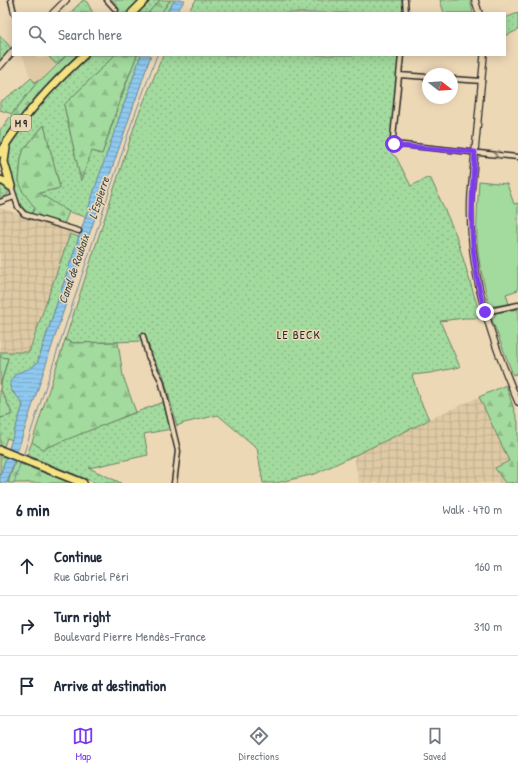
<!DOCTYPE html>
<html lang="en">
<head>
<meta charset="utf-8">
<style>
	:root { --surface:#fff; --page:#f6f6f7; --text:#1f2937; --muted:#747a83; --line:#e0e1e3; --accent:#7c3aed }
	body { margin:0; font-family:"Patrick Hand",sans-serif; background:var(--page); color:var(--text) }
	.compass { position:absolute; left:422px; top:68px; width:36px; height:36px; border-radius:50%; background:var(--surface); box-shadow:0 2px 10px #0003; rotate:107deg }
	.stop { position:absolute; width:12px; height:12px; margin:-9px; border:3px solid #7c3aed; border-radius:50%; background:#fff }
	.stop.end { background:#7c3aed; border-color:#fff; box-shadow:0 1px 4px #0008 }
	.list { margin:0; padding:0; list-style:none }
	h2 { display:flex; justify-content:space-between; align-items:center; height:52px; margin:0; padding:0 16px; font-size:17px }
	h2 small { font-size:13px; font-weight:400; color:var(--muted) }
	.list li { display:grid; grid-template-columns:26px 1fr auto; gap:12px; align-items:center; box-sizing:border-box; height:60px; padding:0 16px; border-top:1px solid var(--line) }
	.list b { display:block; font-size:15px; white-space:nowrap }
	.list p { margin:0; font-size:13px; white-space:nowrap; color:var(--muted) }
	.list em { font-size:13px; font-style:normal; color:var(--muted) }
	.icon { flex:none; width:22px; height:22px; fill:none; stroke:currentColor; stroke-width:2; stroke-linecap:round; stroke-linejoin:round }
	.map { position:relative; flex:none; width:518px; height:483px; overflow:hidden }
	.search { position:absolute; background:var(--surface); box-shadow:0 2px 10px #0003; left:12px; right:12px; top:12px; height:44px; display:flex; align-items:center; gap:10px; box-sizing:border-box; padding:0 14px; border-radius:0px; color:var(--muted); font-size:15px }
	.sheet { height:232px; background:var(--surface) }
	nav { display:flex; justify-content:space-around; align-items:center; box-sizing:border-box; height:56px; border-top:1px solid var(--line); background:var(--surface); font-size:11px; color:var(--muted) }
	nav a { display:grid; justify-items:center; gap:2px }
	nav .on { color:var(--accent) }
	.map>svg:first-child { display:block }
</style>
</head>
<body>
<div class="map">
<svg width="518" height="483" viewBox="0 0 518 483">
	<defs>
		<pattern id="industrial-grid" width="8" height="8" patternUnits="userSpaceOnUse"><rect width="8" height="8" fill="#dfcaa5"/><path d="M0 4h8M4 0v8" fill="none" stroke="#c0ae8e"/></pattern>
		<pattern id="grass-dots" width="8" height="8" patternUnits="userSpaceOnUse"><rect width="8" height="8" fill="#a3da9e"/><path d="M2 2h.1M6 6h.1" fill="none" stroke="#8cbb88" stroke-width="1.8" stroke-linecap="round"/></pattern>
		<pattern id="forest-firs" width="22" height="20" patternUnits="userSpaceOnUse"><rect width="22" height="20" fill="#a3da9e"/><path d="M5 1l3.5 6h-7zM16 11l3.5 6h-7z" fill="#8cbb88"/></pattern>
		<pattern id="water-rules" width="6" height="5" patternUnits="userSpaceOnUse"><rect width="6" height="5" fill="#8fc8ee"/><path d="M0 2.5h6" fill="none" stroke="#7caccc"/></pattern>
	</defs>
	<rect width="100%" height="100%" fill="#edd8b6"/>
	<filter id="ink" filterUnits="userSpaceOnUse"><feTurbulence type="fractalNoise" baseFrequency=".025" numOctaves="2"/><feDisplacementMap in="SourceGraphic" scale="8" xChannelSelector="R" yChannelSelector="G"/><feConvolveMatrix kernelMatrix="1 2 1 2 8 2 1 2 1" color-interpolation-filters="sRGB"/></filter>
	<g filter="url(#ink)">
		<path fill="#dfcaa5" d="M21,55H36L37,59L49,57L56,64L44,78L35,82L29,74L24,59Z"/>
		<path fill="url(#industrial-grid)" d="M0,208L72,231L29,352H0Z
			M479,397L509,461L495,468L505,483H359L354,455L429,419Z"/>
		<path fill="url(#grass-dots)" stroke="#678264" d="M83,0L87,2L93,13H70Z
			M149,0H160L148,13H137Z
			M170,0H175L166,13H161Z
			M196,0H402L404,13H187Z
			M518,13V30L505,36V18Z
			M0,35L11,48L0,60Z
			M50,55H67L56,64L49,57Z
			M89,55H115L64,105L81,180L92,151L102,154L132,67L137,55H141L86,217L69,212L38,193L60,188L44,125L24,149L21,158L19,181L35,208L31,215C20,209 18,200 13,188C8,174 4,165 7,150C8,144 14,139 17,135C38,106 62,78 89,55Z
			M163,55H399L390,144L392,154L396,157L411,186L427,178L431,179L456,235L481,318H465L440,321L460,367L430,373L412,375L419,398L429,419L425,422L315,474L276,483H263L257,448L218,415L184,423L177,426L163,374L154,360L147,341L74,343L65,340L137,118Z
			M31,78L35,82L38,81L12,114L0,110V102L20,88Z
			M0,182L7,185L8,189V194L0,199Z
			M70,234L79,237L38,361L31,369L16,374L12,392L19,398L23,405L12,440L7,438L4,446L0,445V418L11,415V411L0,388L8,358L0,357V352H29Z
			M163,402L171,429L144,434L148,455L89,468L121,483H96L27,455L32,442L43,448Z
			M0,453L7,456L0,476Z"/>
		<path fill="url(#forest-firs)" stroke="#678264" d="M111,0H139L126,13H115L119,10Z
			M160,0H170L161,13H148Z
			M67,55H77L29,106L0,146V130L38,81L44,78Z
			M115,55H137L122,93L102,154L92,151L81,181L64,105Z
			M44,125L60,188L39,193L69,212L64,224L31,215L35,208L23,192L19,181L21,158L24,149Z
			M65,340L74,343L118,342L123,376L136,412L43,449L32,442Z
			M506,385L518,422V483H505L495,468L509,461L479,397Z
			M15,462L66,481V483H8Z"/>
		<path fill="#a3da9e" stroke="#678264" d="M440,0H470L473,13H444Z
			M479,181L507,184L514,204L518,203V290L506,294L509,304L493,306L489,304C484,283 478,262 477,240C476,220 478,201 479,181Z
			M518,309V373L513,375L492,320L496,313Z
			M0,357L8,358L0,386Z
			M0,388L11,411V415L0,418Z"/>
		<path fill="url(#water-rules)" stroke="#6789a0" d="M175,0H185L176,13H166Z
			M141,55H151L74,279L7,483H0V476L23,405C20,395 2,389 14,376C22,368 31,372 38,361L98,179Z"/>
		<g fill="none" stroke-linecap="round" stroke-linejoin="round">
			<path stroke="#6789a0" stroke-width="1" d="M23,456L131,125L157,55
				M14,483L21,461"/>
			<defs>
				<path id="street" d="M11,0L14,13
					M107,0L116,10
					M405,0L406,13
					M401,55L393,138L394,144L518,157
					M399,75L428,77
					M452,79L482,81
					M11,186L18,207L24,214L79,231
					M0,202L14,197
					M485,312L518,305
					M143,336L148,356L161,380L178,451L174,483"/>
				<path id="secondary" d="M475,0L479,13
					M53,13L66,0
					M484,55L471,194C467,267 489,335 518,402
					M0,66L13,51"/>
				<path id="highway" d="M132,13L145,0
					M6,148L4,162L11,186
					M0,153C23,116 52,84 84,55
					M0,180L5,182L10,186
					M0,450L83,483"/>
			</defs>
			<use href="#street" stroke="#2b2b2b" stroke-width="7"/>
			<use href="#secondary" stroke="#2b2b2b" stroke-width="8"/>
			<use href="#highway" stroke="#2b2b2b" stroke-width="10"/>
			<use href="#street" stroke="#edd8b6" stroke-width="4"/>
			<use href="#secondary" stroke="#edd8b6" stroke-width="5.5"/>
			<use href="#highway" stroke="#f4e382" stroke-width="7"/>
		</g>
		<defs><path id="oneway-chevron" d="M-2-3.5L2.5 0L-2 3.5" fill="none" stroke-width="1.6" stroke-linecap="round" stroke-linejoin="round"/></defs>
		<use stroke="#8c8270" href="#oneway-chevron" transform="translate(497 154) rotate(-174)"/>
	</g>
	<g fill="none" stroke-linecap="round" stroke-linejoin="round" filter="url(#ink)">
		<path stroke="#7c3aed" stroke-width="5" d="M394,144L400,146L475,152C470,211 469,255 485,312"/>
	</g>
	<g text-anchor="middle" stroke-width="3" stroke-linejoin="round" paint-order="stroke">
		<rect fill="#edd8b6" stroke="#655f55" stroke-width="1" x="11" y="115" width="20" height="16" rx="3"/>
		<g font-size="10" font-weight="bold" fill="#2b2b2b">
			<text x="21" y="127">M 9</text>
		</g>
		<g font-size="12" font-style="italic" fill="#3f4a52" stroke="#edd8b6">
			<text transform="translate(99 198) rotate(-72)" y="4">L'Espierre</text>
			<text transform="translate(74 269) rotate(-71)" y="4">Canal de Roubaix</text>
		</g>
		<g font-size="12" letter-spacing="1" fill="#2b2b2b" stroke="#edd8b6">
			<text x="299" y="339">LE BECK</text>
		</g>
	</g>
</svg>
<svg class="compass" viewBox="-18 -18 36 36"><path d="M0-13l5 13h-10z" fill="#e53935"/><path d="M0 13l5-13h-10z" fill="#747a83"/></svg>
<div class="stop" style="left:394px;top:144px"></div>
<div class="stop end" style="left:485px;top:312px"></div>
<div class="search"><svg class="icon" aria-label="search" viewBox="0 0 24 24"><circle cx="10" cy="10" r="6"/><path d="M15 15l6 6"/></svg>Search here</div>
</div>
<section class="sheet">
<h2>6 min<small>Walk · 470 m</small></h2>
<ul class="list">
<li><svg class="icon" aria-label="ahead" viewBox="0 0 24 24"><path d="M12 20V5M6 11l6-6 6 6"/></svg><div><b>Continue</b><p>Rue Gabriel Péri</p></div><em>160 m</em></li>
<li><svg class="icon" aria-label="right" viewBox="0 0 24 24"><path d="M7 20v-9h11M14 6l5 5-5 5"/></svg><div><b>Turn right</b><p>Boulevard Pierre Mendès-France</p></div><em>310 m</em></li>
<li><svg class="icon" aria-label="arrive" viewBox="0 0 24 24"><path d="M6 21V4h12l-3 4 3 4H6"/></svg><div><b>Arrive at destination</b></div></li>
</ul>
</section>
<nav>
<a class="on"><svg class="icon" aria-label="map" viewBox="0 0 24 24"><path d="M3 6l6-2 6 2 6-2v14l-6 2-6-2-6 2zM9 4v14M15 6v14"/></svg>Map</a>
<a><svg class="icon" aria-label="directions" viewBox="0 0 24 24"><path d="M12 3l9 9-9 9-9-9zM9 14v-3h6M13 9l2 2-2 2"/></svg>Directions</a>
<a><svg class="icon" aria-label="saved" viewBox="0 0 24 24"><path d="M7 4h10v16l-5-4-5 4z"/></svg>Saved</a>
</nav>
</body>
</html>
